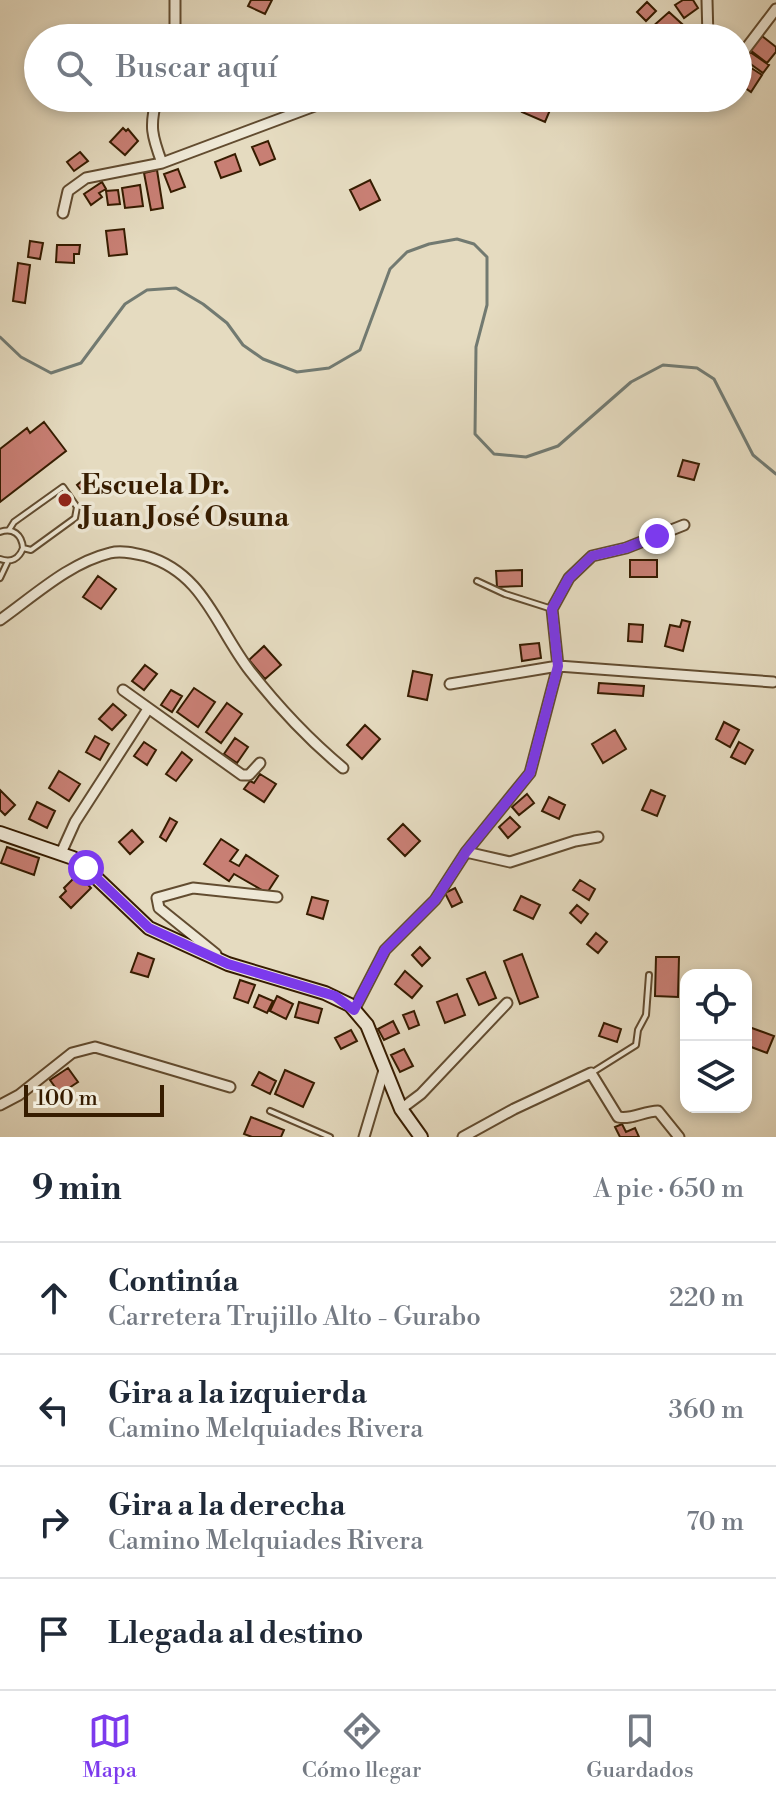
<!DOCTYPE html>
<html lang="es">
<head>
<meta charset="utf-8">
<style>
	:root { --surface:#fff; --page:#f6f6f7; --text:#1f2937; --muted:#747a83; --line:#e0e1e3; --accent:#7c3aed }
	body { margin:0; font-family:"Libre Bodoni",serif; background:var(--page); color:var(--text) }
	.controls { position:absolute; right:24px; bottom:24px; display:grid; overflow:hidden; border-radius:16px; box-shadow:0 4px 12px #0003 }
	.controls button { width:72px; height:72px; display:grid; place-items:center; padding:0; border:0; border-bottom:2px solid var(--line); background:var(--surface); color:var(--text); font:40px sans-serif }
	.scale { position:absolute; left:24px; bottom:20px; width:140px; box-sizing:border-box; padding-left:8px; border:4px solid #361c00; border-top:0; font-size:22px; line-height:28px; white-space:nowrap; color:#361c00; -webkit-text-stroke:6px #eee8d6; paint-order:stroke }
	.stop { position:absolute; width:24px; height:24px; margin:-18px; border:6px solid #7c3aed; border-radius:50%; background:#fff }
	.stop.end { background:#7c3aed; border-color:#fff; box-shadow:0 2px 8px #0008 }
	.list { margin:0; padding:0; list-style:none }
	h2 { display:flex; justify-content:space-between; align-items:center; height:104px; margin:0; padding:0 32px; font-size:34px }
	h2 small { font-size:26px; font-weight:400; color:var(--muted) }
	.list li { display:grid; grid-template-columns:52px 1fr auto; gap:24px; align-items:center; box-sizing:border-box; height:112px; padding:0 32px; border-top:2px solid var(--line) }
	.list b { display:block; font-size:30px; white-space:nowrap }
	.list p { margin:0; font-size:26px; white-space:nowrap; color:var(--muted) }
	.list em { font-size:26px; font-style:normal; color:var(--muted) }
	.icon { flex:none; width:44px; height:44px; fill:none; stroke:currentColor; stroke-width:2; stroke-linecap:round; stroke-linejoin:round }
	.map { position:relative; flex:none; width:776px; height:1137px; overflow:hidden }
	.search { position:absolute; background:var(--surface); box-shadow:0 4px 12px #0003; left:24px; right:24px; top:24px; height:88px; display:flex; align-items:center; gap:20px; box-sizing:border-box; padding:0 28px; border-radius:44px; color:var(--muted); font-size:30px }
	.sheet { height:552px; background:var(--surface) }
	nav { display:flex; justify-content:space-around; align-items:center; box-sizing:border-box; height:112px; border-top:2px solid var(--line); background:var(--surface); font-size:22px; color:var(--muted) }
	nav a { display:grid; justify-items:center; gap:4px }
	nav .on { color:var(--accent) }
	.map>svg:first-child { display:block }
</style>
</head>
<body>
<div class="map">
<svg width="776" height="1137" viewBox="0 0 776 1137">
	<rect width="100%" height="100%" fill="#e5dbc0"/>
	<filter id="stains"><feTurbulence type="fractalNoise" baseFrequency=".0025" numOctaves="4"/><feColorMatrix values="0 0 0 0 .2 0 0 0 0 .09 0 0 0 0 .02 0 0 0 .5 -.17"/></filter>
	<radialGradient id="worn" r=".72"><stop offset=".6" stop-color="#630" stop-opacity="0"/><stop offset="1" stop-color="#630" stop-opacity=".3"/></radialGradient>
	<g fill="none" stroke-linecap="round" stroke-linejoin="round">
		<path stroke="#727a71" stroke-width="3" d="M0,337L21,357L51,373L81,363L125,304L147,290L176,288L203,304L227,323L243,345L263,359L297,372L329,368L360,350L390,269L407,252L429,244L457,239L474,244L487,257V305L476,347L475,434L494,454L526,457L558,446L631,382L663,365L697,368L714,379L753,455L776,474"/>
	</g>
	<path fill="#c87f74" stroke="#361c00" stroke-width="2" d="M251,0H272L265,14L248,6Z
		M683,0H693L698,8L684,18L675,5Z
		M647,2L656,11L646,21L637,12Z
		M669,12L692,33L694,31L702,38H661L651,28Z
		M762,36L776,47V52L767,63L750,50Z
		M750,52L769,65L763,73L745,60Z
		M742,62L762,75L751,92L738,83V68Z
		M529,98H555L545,122L522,112Z
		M123,128L126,131L128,129L138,141L125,155L110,142Z
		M268,141L275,159L260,165L252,147Z
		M80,152L88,161L74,171L67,162Z
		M235,154L241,171L221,178L215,162Z
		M178,169L185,187L171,192L164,174Z
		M157,170L163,208L151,210L144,173Z
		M370,180L380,200L360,210L350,190Z
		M102,182L106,189L99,193L102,197L91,205L84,194Z
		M140,185L143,206L125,208L122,188Z
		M118,190L120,204L108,205L106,191Z
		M124,229L127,254L109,256L106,231Z
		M30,241L43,243L40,259L28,257Z
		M57,245H80L79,254H74V263L56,262Z
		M18,263L30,265L25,303L13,301Z
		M44,422L66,451L0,502V449L27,428L30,433Z
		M683,460L699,464L694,480L678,476Z
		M88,476L96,486L85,495L77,485Z
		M630,560H657V577H630Z
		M522,570V586L497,587L496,571Z
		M98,576L116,589L101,609L83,597Z
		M682,620L690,622L683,651L665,646L670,625L680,627Z
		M629,624L643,625L642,642L628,641Z
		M539,643L541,658L522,661L520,645Z
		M264,646L281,665L265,679L249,660Z
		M145,665L157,674L144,690L132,681Z
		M413,671L432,675L427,700L408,696Z
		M599,683L644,686L643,696L598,693Z
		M194,688L215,702L198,727L177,712Z
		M171,690L182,696L172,712L161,705Z
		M227,703L242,714L221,743L206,732Z
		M113,704L126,715L112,730L99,719Z
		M724,722L739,730L730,747L716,739Z
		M365,725L380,739L362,759L347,745Z
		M615,730L626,749L603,763L592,744Z
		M95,736L109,744L100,760L86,752Z
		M235,738L248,747L237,763L224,754Z
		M144,742L156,750L147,765L134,756Z
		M739,742L753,750L745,764L731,757Z
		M182,752L192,760L176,781L166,774Z
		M59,771L80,784L69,801L49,788Z
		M260,774L276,784L264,802L244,789L250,781L254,783Z
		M0,790L15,805L5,815L0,810Z
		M651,790L665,796L657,816L642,810Z
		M527,794L534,803L519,815L512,807Z
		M549,797L565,805L559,819L542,811Z
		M37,802L55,811L47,828L29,819Z
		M510,817L520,827L508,838L499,827Z
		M170,818L177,822L166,841L160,837Z
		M403,824L420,841L405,856L388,839Z
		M132,830L143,842L130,854L119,842Z
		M221,839L238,850L230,861L239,866L246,855L278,876L267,893L234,874L229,881L204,864Z
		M7,847L39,858L34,875L1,863Z
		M78,874L91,888L71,908L60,897L66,891L64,888Z
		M580,880L595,889L589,900L573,890Z
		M455,888L462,902L452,907L445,893Z
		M521,896L540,905L533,919L514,910Z
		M312,897L328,901L323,919L307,914Z
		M577,905L588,914L581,923L570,913Z
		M596,933L607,942L598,953L587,944Z
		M420,947L430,958L422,966L412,955Z
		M138,953L154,959L148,977L131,972Z
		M522,954L538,997L520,1004L504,961Z
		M656,957H679L678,997L655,996Z
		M405,971L422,986L412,998L395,984Z
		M485,972L496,998L479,1005L467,979Z
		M240,980L255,985L248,1003L234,998Z
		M457,994L465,1015L445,1023L437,1002Z
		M259,995L273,1001L267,1013L254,1007Z
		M277,996L293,1004L286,1019L270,1011Z
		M299,1002L322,1009L318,1023L295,1017Z
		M414,1011L419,1025L409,1029L403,1015Z
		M393,1021L399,1033L384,1040L378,1029Z
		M604,1023L621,1029L617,1042L599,1036Z
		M749,1027L774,1036L767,1053L746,1045Z
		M351,1030L357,1041L341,1049L335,1038Z
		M404,1049L413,1066L400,1072L391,1055Z
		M68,1068L78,1082L60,1094L50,1080Z
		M285,1070L314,1083L303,1107L275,1094Z
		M259,1072L276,1081L270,1094L252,1085Z
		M251,1117L284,1130L281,1137H252L244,1134Z
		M622,1124L626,1132L635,1128L639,1137H620L615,1127Z"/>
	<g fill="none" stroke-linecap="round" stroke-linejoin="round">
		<defs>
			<path id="lane" d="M9,530L14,522L63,487L77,507L75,518L31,550L23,548
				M0,532C13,527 22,535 23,548C19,559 11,563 0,559
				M0,578L8,561
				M477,581L505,594L552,609
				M593,1072L636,1045L638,1030L646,1015L649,975
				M270,1111L330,1137"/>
			<path id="street" d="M707,0L708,38
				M175,38V0
				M738,59L776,9
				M157,98C149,126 152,136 162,163
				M410,98H417
				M622,98H660
				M63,213L68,191L86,178L162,163L336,98
				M0,620C34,596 69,563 110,553C121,550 134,553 146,556C204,573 216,627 250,671C279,708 307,738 343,768
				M450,684L558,666L773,682
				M123,690L242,775H249L260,763
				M466,852L510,862L575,841L598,837
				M61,853L75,822L148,709
				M216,954L159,908L157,898L193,888L277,897
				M354,1010L385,950L435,900L466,852L530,773L558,666L552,609L569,578L592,556L626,548L684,525
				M0,1105L19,1095L72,1053L95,1047L230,1087
				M401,1109L421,1094L507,1003
				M364,1137L384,1070
				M463,1137L514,1109L591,1073L618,1117C632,1120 644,1111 658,1111L679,1137"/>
			<path id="secondary" d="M0,833L73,858L86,868L149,928L228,964L325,993L350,1005L367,1025L401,1109L421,1137"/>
		</defs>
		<use href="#lane" stroke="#624c30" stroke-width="8"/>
		<use href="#street" stroke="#624c30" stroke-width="13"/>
		<use href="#secondary" stroke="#361c00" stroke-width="16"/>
		<use href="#lane" stroke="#eee8d6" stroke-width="4"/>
		<use href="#street" stroke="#eee8d6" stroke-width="9"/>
		<use href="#secondary" stroke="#eee8d6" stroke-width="12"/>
	</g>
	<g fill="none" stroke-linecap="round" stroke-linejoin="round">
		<path stroke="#7c3aed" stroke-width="10" d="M86,868L149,928L228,964L335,996L354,1010L385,950L435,900L466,852L530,773L558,666L552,609L569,578L592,556L626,548L657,536"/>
	</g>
	<circle fill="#8f2418" stroke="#eee8d6" stroke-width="3" cx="65" cy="500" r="8"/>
	<g text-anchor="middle" stroke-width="7" stroke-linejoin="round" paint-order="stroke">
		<g font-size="28" font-weight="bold" fill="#361c00" stroke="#eee8d6" text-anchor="start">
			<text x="81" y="494">Escuela Dr.<tspan x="81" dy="32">Juan José Osuna</tspan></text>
		</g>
	</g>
	<rect width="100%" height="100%" filter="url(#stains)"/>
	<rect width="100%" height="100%" fill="url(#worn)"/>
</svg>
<div class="controls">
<button><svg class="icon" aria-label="locate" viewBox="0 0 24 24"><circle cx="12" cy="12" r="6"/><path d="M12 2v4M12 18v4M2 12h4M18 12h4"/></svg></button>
<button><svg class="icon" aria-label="layers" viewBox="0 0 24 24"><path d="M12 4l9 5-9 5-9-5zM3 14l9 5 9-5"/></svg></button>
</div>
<div class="scale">100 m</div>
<div class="stop" style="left:86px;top:868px"></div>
<div class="stop end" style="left:657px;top:536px"></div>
<div class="search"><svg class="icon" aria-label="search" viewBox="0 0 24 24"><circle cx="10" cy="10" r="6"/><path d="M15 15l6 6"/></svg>Buscar aquí</div>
</div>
<section class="sheet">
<h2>9 min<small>A pie · 650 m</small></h2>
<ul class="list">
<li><svg class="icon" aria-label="ahead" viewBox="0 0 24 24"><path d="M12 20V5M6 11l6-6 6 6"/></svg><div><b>Continúa</b><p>Carretera Trujillo Alto - Gurabo</p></div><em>220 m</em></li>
<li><svg class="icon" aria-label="left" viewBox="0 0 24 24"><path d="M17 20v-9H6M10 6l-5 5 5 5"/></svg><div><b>Gira a la izquierda</b><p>Camino Melquiades Rivera</p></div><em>360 m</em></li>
<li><svg class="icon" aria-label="right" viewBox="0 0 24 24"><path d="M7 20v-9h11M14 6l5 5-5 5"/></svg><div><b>Gira a la derecha</b><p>Camino Melquiades Rivera</p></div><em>70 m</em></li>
<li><svg class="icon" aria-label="arrive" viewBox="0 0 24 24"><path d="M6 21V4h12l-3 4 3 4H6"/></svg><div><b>Llegada al destino</b></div></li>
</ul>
</section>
<nav>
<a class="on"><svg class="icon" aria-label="map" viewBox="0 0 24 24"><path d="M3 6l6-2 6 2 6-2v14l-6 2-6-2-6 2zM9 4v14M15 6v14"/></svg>Mapa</a>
<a><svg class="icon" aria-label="directions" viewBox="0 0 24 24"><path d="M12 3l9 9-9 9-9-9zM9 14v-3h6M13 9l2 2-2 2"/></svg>Cómo llegar</a>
<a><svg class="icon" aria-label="saved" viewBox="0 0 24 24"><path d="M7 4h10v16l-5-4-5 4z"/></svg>Guardados</a>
</nav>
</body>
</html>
